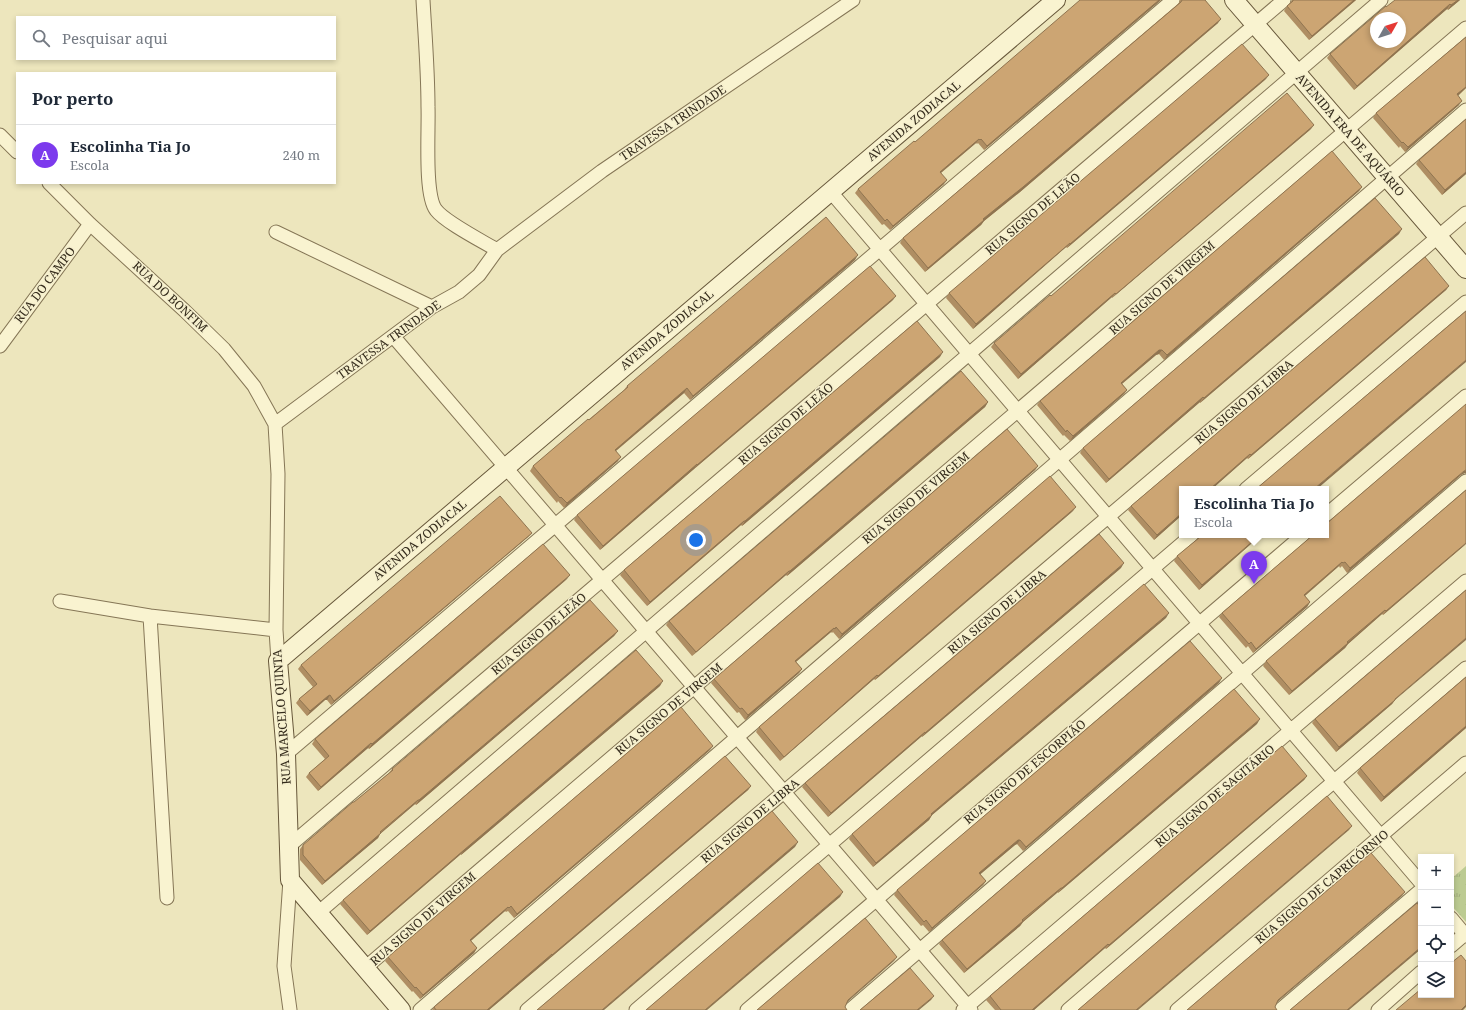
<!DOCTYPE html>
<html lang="pt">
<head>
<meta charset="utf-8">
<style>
	:root { --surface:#fff; --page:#f6f6f7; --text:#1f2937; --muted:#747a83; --line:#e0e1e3; --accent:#7c3aed }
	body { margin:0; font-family:"Noto Serif",serif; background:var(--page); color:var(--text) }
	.controls { position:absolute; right:12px; bottom:12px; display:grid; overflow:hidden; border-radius:0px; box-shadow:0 2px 6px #0003 }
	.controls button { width:36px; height:36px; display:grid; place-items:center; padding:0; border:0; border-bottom:1px solid var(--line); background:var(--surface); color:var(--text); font:20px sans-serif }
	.compass { position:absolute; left:1370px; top:12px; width:36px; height:36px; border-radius:50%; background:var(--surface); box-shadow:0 2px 6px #0003; rotate:51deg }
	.you { position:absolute; left:696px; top:540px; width:14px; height:14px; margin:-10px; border:3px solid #fff; border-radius:50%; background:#1a73e8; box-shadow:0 0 0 6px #1a73e833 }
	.badge { display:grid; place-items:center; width:26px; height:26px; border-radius:50%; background:var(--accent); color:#fff; font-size:13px; font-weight:700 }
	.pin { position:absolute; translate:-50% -33px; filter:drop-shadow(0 1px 2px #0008) }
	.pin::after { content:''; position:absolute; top:21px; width:14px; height:12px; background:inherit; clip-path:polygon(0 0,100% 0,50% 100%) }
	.popup { position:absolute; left:1179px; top:486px; width:150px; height:52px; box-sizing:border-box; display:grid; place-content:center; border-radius:0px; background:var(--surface); filter:drop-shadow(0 1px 3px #0005); font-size:13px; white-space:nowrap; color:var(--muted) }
	.popup b { font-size:15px; color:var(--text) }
	.popup::after { content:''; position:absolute; left:50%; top:100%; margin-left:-8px; border:8px solid transparent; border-top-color:var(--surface) }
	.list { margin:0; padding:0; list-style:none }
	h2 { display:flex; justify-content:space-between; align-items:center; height:52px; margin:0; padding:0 16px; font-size:17px }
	h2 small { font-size:13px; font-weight:400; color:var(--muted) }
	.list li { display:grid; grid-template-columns:26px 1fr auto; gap:12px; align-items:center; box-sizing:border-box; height:60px; padding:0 16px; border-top:1px solid var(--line) }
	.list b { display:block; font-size:15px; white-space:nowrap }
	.list p { margin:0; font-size:13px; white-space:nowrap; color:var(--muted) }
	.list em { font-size:13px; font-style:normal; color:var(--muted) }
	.icon { flex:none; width:22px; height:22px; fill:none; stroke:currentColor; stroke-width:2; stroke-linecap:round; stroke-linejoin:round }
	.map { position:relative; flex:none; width:1466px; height:1010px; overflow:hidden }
	.search { position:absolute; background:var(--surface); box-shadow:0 2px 6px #0003; left:16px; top:16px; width:320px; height:44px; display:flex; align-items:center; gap:10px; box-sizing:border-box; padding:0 14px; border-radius:0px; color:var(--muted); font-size:15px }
	.panel { position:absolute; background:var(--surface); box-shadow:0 2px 6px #0003; left:16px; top:72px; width:320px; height:112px; border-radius:0px }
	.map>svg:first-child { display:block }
</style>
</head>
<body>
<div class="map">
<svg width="1466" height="1010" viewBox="0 0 1466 1010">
	<defs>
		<pattern id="grass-tufts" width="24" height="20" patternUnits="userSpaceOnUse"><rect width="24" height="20" fill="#bccb92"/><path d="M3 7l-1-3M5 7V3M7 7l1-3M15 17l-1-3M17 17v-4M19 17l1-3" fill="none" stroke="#a2ae7d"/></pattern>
	</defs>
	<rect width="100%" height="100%" fill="#ede6bd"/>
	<path fill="url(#grass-tufts)" d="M1466,866V922L1451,905V879Z"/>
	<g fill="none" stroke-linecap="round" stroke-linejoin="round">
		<defs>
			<path id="street" d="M423,0C425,36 428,71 428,107C429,128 424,195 436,210C445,222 482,241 497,250
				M0,135L17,152
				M49,183L90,224L185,311L224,349L254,386L275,424L278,474L276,630L278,661
				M830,191L1421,883
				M276,232L432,307
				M393,336L971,1010
				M0,346L90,224
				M275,424L432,307L459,292L479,275L497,250L602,171L853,0
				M1246,489L1466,302
				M1326,515L1466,396
				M60,601L150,616
				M286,754L1173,0
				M288,847L1284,0
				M290,880L284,966L290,1010
				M167,898L150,616L276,630
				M318,913L1381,0
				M1451,918L1466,936
				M1451,946L1465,934
				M365,968L1466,28
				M420,1010L1466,110
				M527,1010L1466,213
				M636,1010L1192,535
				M747,1010L1303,535
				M850,1010L1466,481
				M963,1010L1466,581
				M1068,1010L1466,668
				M1177,1010L1466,763
				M1280,1010L1421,890
				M1378,1010L1421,972"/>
			<path id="secondary" d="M1234,0L1466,269
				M401,1010L290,880L286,754L278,661L1056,0"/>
		</defs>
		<use href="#street" stroke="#857656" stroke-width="15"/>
		<use href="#secondary" stroke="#67573a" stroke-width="20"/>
		<use href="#street" stroke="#f9f3d0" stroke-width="13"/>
		<use href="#secondary" stroke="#f9f3d0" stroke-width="18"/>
	</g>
	<path fill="#af8e63" d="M1161,0L984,150L978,143L977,144L976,143L941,173L944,184L890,230L884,224L882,225L855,193L858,189L915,142Z
		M1180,0H1205L1218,23L1020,192L984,221L981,225L925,272L900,243L903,238L1179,3Z
		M1292,0H1356L1309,40L1284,11L1287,6L1290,3Z
		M1460,0L1448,10L1447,9L1354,90L1327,58L1330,54L1386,7Z
		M1466,37V88L1458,96L1459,105L1405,152L1400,146L1399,148L1373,118L1376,113Z
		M1266,79L1067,248L1066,247L973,329L946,298L949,293Z
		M1466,119V174L1442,195L1416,164L1419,160Z
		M1311,129L1112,298V297L1018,379L991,347L994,343L1051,296Z
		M1362,187L1359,191L1164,360L1159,354L1156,355L1122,384L1127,390L1124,394L1070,441L1064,435L1063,436L1037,405L1040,401Z
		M1399,234L1200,403V402L1106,483L1080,453L1083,448Z
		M855,260L690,400L684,393L616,451L618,461L564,508L558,501L557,503L530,471L533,466L624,390L627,386Z
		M1449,286L1446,290L1248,459L1247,458L1212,489H1182V515L1154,540L1128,510L1131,506Z
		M893,300L694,469L600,550L574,520L577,515Z
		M940,357L742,526L741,525L647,606L620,575L624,570Z
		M988,402L985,407L787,576L786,575L692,656L666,625L669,621Z
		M1038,466L1035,470L839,639L833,632L832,633L831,632L796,662L802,669L799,673L745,720L739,712L737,713L711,683L714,679Z
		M1465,473L1461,475L1347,573L1342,566L1340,568L1339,566L1305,596L1310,602L1307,607L1253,653L1248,646L1246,648L1219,617L1222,613L1326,524Z
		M1073,511L875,680L874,679L780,761L756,732L759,727Z
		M532,533L528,537L331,705L327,700H325L307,716L296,703L299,699L313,687L298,669L301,665Z
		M1200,535H1261L1199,590L1174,561L1177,556L1200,537Z
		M1466,544L1383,615L1382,614L1348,644L1345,648L1289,695L1263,666L1266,661Z
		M1121,568L922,737V736L828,817L802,787L805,783Z
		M567,579L369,749L368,748L318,791L306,777L309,773L325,759L312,744L315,739Z
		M1166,618L932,815L929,820L873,867L849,839L852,834Z
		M618,631L614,636L416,805L415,804L380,834L378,838L322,885L300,860V849L303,845L354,802L389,773L392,769Z
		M1466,677V728L1381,802L1357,773L1360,768Z
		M1219,683L1023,851L1017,844L1015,845L980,874L986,881L983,885L929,932L923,925L921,926L894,895L897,890Z
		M660,686L461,855V854L367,935L340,904L343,900Z
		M1395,700L1392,704L1336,752L1312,723L1315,719Z
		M1257,724L1058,893V892L1023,922L1020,926L964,973L939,944L942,940Z
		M710,750L514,918L508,911L506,912L505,911L471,941L477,948L474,953L420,999L413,991L412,992L385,961L388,957Z
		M1307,776L1304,780L1106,949L1105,948L1034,1010H995L986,1000L990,996Z
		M751,786L748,790L549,959L489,1010H432L434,1007Z"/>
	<path fill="#8f7450" d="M1159,0H1161L984,150L987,146Z
		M1354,0H1356L1309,40L1312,36Z
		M1458,0H1460L1448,10L1451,5Z
		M1450,4L1447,9L1354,90L1357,86Z
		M1221,19L1218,23L1020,192L984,221L981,225L925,272L928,268L983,219Z
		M1269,75L1266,79L1067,248L1070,244Z
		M1466,87V88L1454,99L1457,94Z
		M1462,101L1459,105L1405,152L1408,147Z
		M1314,125L1311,129L1112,298L1116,294Z
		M979,139L976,143L937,176L940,172Z
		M1466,172V174L1442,195L1445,190Z
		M947,180L944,184L890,230L893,226Z
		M1362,187L1359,191L1164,360L1167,355Z
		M1402,229L1399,234L1200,403L1204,398Z
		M1070,243L1066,247L973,329L976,324Z
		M858,255L855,260L690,400L693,396Z
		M1449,286L1446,290L1248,459L1251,455Z
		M1115,293L1112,297L1018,379L1021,374Z
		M896,296L893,300L694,469L697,465Z
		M1159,350H1162L1159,354L1156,355L1118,387L1121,383Z
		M943,352L940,357L742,526L745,521Z
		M1466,360V362L1317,489H1314Z
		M687,388L684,393L612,454L615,450Z
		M1127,390L1124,394L1070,441L1073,436Z
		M1203,397L1200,402L1106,483L1109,479Z
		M988,402L985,407L787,576L790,571Z
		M1250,454L1247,458L1212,489H1210Z
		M621,457L618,461L564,508L567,503Z
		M697,464L694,469L600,550L603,546Z
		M1038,466L1035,470L839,639L842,634Z
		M1466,470V474L1465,473L1461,475L1347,573L1350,568L1464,471Z
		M1076,507L1073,511L875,680L878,676Z
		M1182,513V515L1154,540L1157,535Z
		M744,521L741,525L647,606L650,602Z
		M532,533L528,537L331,705L334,701Z
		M1260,535H1261L1199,590L1202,585Z
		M1466,543V544L1383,615L1386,611Z
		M1342,562L1339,566L1301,599L1304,595Z
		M1124,563L1121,568L922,737L925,733Z
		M789,571L786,575L692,656L696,652Z
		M570,575L567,579L369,749L372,744Z
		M1310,602L1307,607L1253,653L1256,649Z
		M1385,610L1382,614L1348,644L1345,648L1289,695L1292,691Z
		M1169,613L1166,618L932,815L929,820L873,867L876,863L931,814Z
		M834,628L831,632L792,665L795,661Z
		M618,631L614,636L416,805L419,800Z
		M1466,638V640L1395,700L1392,704L1336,752L1339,747L1395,699Z
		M802,669L799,673L745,720L748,715Z
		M877,675L874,679L780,761L784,757Z
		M1222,678L1219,683L1023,851L1026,847Z
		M663,681L660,686L461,855L464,850Z
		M330,695L327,700H325L307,716L310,711L328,696Z
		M1260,719L1257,724L1058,893L1062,888Z
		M1466,726V728L1381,802L1384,797Z
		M925,732L922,736L828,817L831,813Z
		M371,743L368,748L318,791L321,787Z
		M713,746L710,750L514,918L517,914Z
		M1307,776L1304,780L1106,949L1109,945Z
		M751,786L748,790L549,959L552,955Z
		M418,800L415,804L380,834L378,838L322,885L325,881Z
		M1352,826L1349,830L1138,1010H1136Z
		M1018,840H1020L1017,844L1015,845L976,878L979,873Z
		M798,842L795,847L604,1010H602Z
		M464,850L461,854L367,935L370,931Z
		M986,881L983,885L929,932L932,928Z
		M1061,888L1058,892L1023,922L1020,926L964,973L967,969Z
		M843,892L840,897L707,1010H705Z
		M1405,892L1402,896L1275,1004L1278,1000Z
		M508,907L505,911L467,944L470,940Z
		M1108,944L1105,948L1034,1010H1032Z
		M1421,947V949L1349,1010H1347Z
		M477,948L474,953L420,999L423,995Z
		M552,954L549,959L489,1010H487Z
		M897,957L894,961L845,1004L848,1000Z
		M934,996L931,1000L919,1010H917Z
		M1466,1005V1007L1463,1010H1461Z"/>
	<path fill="#cca573" stroke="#8f7450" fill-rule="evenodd" d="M1080,0H1159L987,146L981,139L980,140L979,139L940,172L947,180L893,226L887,219L885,221L858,189L914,141L915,142Z
		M1182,0H1205L1221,19L1023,187L983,219L984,220L928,268L903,238L1181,2Z
		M1293,0H1354L1312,36L1287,6L1293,1Z
		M1395,0H1458L1451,5L1450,4L1357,86L1330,54L1386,6V7ZM1376,18H1400V42H1376Z
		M1466,37V87L1457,94L1462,101L1408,147L1403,142L1402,143L1376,113Z
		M1242,44L1269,75L1070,244V243L976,324L949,293Z
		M1287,93L1314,125L1116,294L1115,293L1021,374L994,343L1050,295L1051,296Z
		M1466,119V172L1445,190L1419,160Z
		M1332,151L1362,187L1167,355L1162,350H1159L1121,383L1127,390L1073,436L1067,430L1066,432L1040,401Z
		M1375,198L1402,229L1204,398L1203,397L1109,479L1083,448Z
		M826,217L858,255L693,396L687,388L615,450L621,457L567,503L561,497L560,498L533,466L588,419L589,420L628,387L627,386Z
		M1425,257L1449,286L1251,455L1250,454L1210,489H1182V513L1157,535L1131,506Z
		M870,266L896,296L697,465V464L603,546L577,515Z
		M1466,311V360L1314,489H1256Z
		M917,321L943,352L745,521H744L650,602L624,570Z
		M961,371L988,402L790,571H789L696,652L669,621Z
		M1466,404V470L1464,471L1350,568L1345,562L1343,563L1342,562L1304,595L1310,602L1256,649L1251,642L1249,644L1222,613L1313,535H1326V524Z
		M1007,429L1038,466L842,634L836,627L835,629L834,628L795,661L802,669L748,715L742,708L740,709L714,679Z
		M1050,476L1076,507L878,676L877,675L784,757L759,727Z
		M1466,490V543L1386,611L1385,610L1347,642L1348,643L1292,691L1266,661Z
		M500,496L532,533L334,701L330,695L328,696L310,711L299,699L317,684L301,665Z
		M1099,534L1124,563L925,733V732L831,813L805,783Z
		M1201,535H1260L1202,585L1177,556L1200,537Z
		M543,544L570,575L372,744L371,743L321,787L309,773L329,756L315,739Z
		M1144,584L1169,613L931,814L932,815L876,863L852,834Z
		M1466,590V638L1395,699V700L1339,747L1315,719Z
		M590,600L618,631L419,800H418L380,832L381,833L325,881L303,855V845L353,802H354L393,770L392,769Z
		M1190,641L1222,678L1026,847L1020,840H1018L979,873L986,881L932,928L926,920L924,922L897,890Z
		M636,650L663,681L464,850L370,931L343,900Z
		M1466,677V726L1384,797L1360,768Z
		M1234,689L1260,719L1062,888H1061L1022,920L1023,921L967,969L942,940Z
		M681,707L713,746L517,914L511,906L509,908L508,907L470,940L477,948L423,995L416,987L415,988L388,957Z
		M1282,746L1307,776L1109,945L1108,944L1032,1010H1001L990,996Z
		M725,756L751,786L552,955V954L487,1010H436L434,1007Z
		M1327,796L1352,826L1136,1010H1078Z
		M772,811L798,842L602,1010H537Z
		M1371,853L1405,892L1278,1000L1275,1007L1277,1010H1187Z
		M818,863L843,892L705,1010H646Z
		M1417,903L1421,908V947L1347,1010H1290Z
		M865,918L897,957L848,1000L845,1007L847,1010H757Z
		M1461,955L1466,961V1005L1461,1010H1396L1421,989V995H1451V963Z
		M910,968L934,996L917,1010H860Z"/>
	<g text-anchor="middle" stroke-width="3" stroke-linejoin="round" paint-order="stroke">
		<g font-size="12" fill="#342b1b" stroke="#f5efcd">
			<text transform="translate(914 121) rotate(-40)" y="4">AVENIDA ZODIACAL</text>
			<text transform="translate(673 123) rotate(-34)" y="4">TRAVESSA TRINDADE</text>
			<text transform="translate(1350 135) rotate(49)" y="4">AVENIDA ERA DE AQUÁRIO</text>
			<text transform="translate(1033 214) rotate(-40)" y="4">RUA SIGNO DE LEÃO</text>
			<text transform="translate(45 285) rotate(-53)" y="4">RUA DO CAMPO</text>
			<text transform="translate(1162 288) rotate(-41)" y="4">RUA SIGNO DE VIRGEM</text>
			<text transform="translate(170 297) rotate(43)" y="4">RUA DO BONFIM</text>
			<text transform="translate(667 330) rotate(-40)" y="4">AVENIDA ZODIACAL</text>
			<text transform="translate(389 340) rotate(-36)" y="4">TRAVESSA TRINDADE</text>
			<text transform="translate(1244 402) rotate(-40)" y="4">RUA SIGNO DE LIBRA</text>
			<text transform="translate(786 424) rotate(-40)" y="4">RUA SIGNO DE LEÃO</text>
			<text transform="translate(916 498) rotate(-40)" y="4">RUA SIGNO DE VIRGEM</text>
			<text transform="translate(420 540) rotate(-40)" y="4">AVENIDA ZODIACAL</text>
			<text transform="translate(997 612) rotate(-40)" y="4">RUA SIGNO DE LIBRA</text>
			<text transform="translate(539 634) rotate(-40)" y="4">RUA SIGNO DE LEÃO</text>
			<text transform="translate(669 709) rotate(-40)" y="4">RUA SIGNO DE VIRGEM</text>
			<text transform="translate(282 717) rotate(-94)" y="4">RUA MARCELO QUINTA</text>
			<text transform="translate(1025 772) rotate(-40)" y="4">RUA SIGNO DE ESCORPIÃO</text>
			<text transform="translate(1215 796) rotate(-40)" y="4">RUA SIGNO DE SAGITÁRIO</text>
			<text transform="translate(750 821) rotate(-40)" y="4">RUA SIGNO DE LIBRA</text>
			<text transform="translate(1322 887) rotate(-40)" y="4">RUA SIGNO DE CAPRICÓRNIO</text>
			<text transform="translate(423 919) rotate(-41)" y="4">RUA SIGNO DE VIRGEM</text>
		</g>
	</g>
</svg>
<div class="controls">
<button>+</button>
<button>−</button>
<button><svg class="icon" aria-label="locate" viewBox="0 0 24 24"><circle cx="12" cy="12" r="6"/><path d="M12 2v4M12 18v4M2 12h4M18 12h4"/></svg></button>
<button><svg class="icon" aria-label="layers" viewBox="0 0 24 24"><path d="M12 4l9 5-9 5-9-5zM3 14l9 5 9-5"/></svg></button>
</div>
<svg class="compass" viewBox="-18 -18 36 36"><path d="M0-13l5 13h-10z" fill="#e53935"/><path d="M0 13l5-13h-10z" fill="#747a83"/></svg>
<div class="you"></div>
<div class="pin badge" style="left:1254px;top:584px">A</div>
<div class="popup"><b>Escolinha Tia Jo</b>Escola</div>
<div class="search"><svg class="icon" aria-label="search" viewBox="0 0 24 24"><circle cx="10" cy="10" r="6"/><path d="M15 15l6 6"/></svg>Pesquisar aqui</div>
<section class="panel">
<h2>Por perto<small></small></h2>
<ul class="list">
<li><span class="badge">A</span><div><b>Escolinha Tia Jo</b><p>Escola</p></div><em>240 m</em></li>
</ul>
</section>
</div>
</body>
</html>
